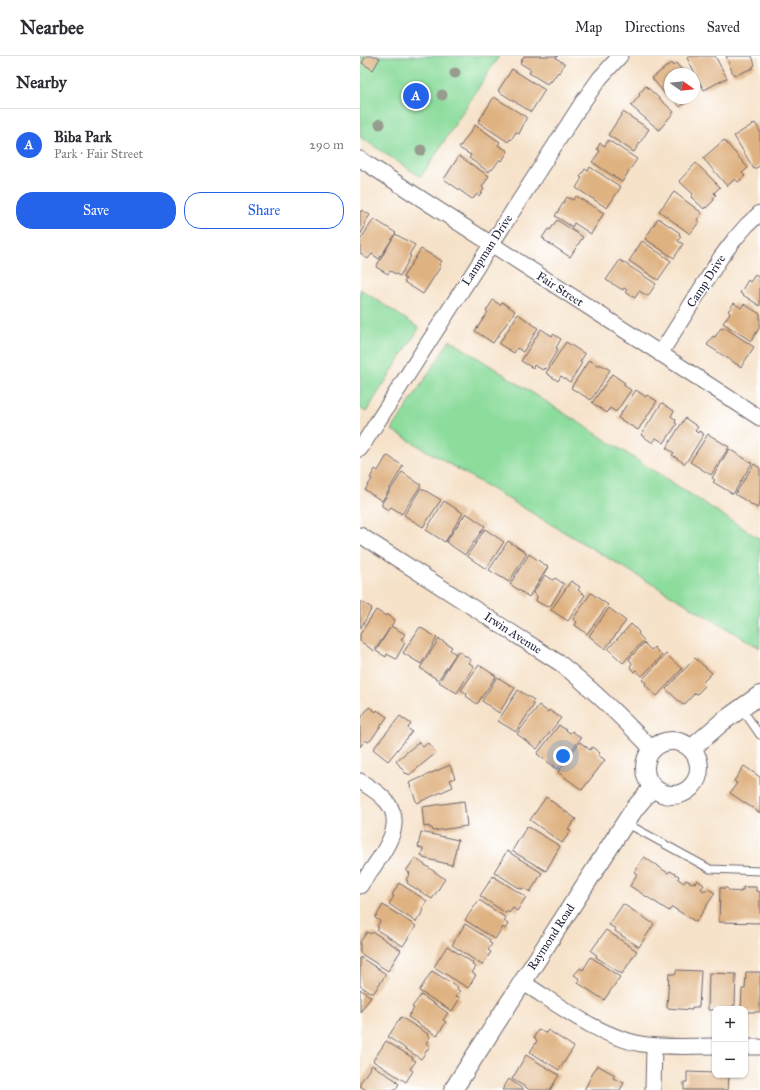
<!DOCTYPE html>
<html lang="en">
<head>
<meta charset="utf-8">
<style>
	:root { --surface:#fff; --page:#f7f7f7; --text:#2b2b33; --muted:#7c7c81; --line:#e1e1e2; --accent:#2563eb }
	body { margin:0; font-family:"IM FELL Great Primer",serif; background:var(--page); color:var(--text) }
	.controls { position:absolute; right:12px; bottom:12px; display:grid; overflow:hidden; border-radius:8px; box-shadow:0 1px 3px #0004 }
	.controls button { width:36px; height:36px; display:grid; place-items:center; padding:0; border:0; border-bottom:1px solid var(--line); background:var(--surface); color:var(--text); font:20px sans-serif }
	.compass { position:absolute; left:304px; top:12px; width:36px; height:36px; border-radius:50%; background:var(--surface); box-shadow:0 1px 3px #0004; rotate:104deg }
	.you { position:absolute; left:203px; top:700px; width:14px; height:14px; margin:-10px; border:3px solid #fff; border-radius:50%; background:#1a73e8; box-shadow:0 0 0 6px #1a73e833 }
	.badge { display:grid; place-items:center; width:26px; height:26px; border-radius:50%; background:var(--accent); color:#fff; font-size:13px; font-weight:700 }
	.pin { position:absolute; translate:-50% -50%; border:2px solid #fff; box-shadow:0 1px 4px #0006 }
	.list { margin:0; padding:0; list-style:none }
	h2 { display:flex; justify-content:space-between; align-items:center; height:52px; margin:0; padding:0 16px; font-size:17px }
	h2 small { font-size:13px; font-weight:400; color:var(--muted) }
	.list li { display:grid; grid-template-columns:26px 1fr auto; gap:12px; align-items:center; box-sizing:border-box; height:72px; padding:0 16px; border-top:1px solid var(--line) }
	.list b { display:block; font-size:15px; white-space:nowrap }
	.list p { margin:0; font-size:13px; white-space:nowrap; color:var(--muted) }
	.list em { font-size:13px; font-style:normal; color:var(--muted) }
	.actions { display:flex; gap:8px; padding:12px 16px }
	.actions a { flex:1; padding:9px 0; border:1px solid var(--accent); border-radius:16px; text-align:center; font-size:14px; color:var(--accent) }
	.actions .main { background:var(--accent); color:#fff }
	.map { position:relative; flex:none; width:400px; height:1034px; overflow:hidden }
	header { display:flex; align-items:center; gap:24px; box-sizing:border-box; height:56px; padding:0 20px; background:var(--surface); border-bottom:1px solid var(--line) }
	header strong { font-size:19px }
	nav { display:flex; gap:22px; margin-inline-start:auto; font-size:14px }
	main { display:flex }
	aside { flex:1; background:var(--surface) }
	.map>svg:first-child { display:block }
</style>
</head>
<body>
<header>
<strong>Nearbee</strong>
<nav><a>Map</a><a>Directions</a><a>Saved</a></nav>
</header>
<main>
<aside>
<h2>Nearby<small></small></h2>
<ul class="list">
<li><span class="badge">A</span><div><b>Biba Park</b><p>Park · Fair Street</p></div><em>290 m</em></li>
</ul>
<div class="actions"><a class="main">Save</a><a>Share</a></div>
</aside>
<div class="map">
<svg width="400" height="1034" viewBox="0 0 400 1034">
	<rect width="100%" height="100%" fill="#fff"/>
	<filter id="ink" filterUnits="userSpaceOnUse"><feTurbulence type="fractalNoise" baseFrequency=".025" numOctaves="2"/><feDisplacementMap in="SourceGraphic" scale="8" xChannelSelector="R" yChannelSelector="G"/><feConvolveMatrix kernelMatrix="1 2 1 2 8 2 1 2 1" color-interpolation-filters="sRGB"/></filter>
	<filter id="wash" filterUnits="userSpaceOnUse"><feTurbulence type="fractalNoise" baseFrequency=".012" numOctaves="4" result="noise"/><feDisplacementMap in="SourceGraphic" scale="16" xChannelSelector="R" yChannelSelector="G"/><feGaussianBlur stdDeviation="0.9" result="paint"/><feColorMatrix in="noise" values="0 0 0 0 0 0 0 0 0 0 0 0 0 0 0 0 0 1.4 0 .05"/><feComposite in="paint" operator="in"/></filter>
	<g filter="url(#wash)">
		<rect width="100%" height="100%" fill="#f6e2c9"/>
		<path fill="#8cdc9c" stroke="#577f6c" d="M0,0H139L61,121L0,81Z
			M0,233L59,272L6,356L0,352Z
			M90,284L400,483V592L32,374Z"/>
		<g id="blocks">
			<path fill="#dfb282" d="M6,0H16L20,2L13,14L2,7Z
				M164,0H198L196,2L205,8L199,17L198,16L191,26L189,25L187,28L169,17L171,14L160,7Z
				M330,0H355L367,22L344,34L327,2Z
				M366,0H392L395,9L393,10V12L376,19L373,18Z
				M311,7L313,10L316,7L325,18H310V39L307,36L305,38L292,22Z
				M152,13L185,34L171,56L138,35Z
				M286,30L314,56L299,74L271,50L280,39L279,38Z
				M134,41L166,61V63L159,78L156,76L151,84L150,83L148,86L118,66Z
				M312,42H331L320,51Z
				M263,56L289,73L274,96L248,79Z
				M395,67L400,75V110L394,113L374,80Z
				M115,69L140,86L138,89L148,95L142,105L140,103L132,114L131,113L129,116L109,102L111,99L99,92Z
				M248,84L277,103L262,126L232,106L240,95L237,93L240,87L245,90Z
				M364,84L388,112L382,117L385,120L378,126L375,123L367,130L343,102Z
				M99,100L129,120L122,131L124,133L119,140L117,138L114,142L112,143L84,123Z
				M336,107L360,131L354,137L356,139L353,142L354,144L346,152L345,151L344,153L331,141L333,138L319,125Z
				M230,111L261,131L247,152L216,132L222,122L220,121L225,113L228,115Z
				M314,136L342,157L337,164L339,166L330,178L299,155Z
				M216,140L244,157L231,178L214,167L212,171L195,160L207,141L213,144Z
				M2,154L10,159L4,168L6,169L0,179V155L1,156Z
				M298,162L320,177L319,179L321,180L318,185L323,188L314,202L285,183Z
				M14,163L36,177L19,203L12,198L8,203L0,197V184Z
				M197,164L223,181L210,201L184,184L185,183L182,182L188,173L190,174Z
				M35,178L55,189L49,199L51,200L40,220L30,215L28,218L16,211Z
				M282,185L311,205L298,224L269,205Z
				M61,193L82,205L79,209L81,210L63,238L44,226L46,223L43,221Z
				M260,204L296,228L288,240L279,235L275,242L265,236L267,234L264,232L263,234L246,224Z
				M395,219L400,222V250L380,237L388,224L390,226Z
				M133,244L140,249L142,246L155,255L133,287L115,275L128,256L126,255Z
				M374,247L381,252L384,248L400,258V271L391,285L363,267L370,257L368,255Z
				M158,258L178,272L163,296L157,292L154,297L139,288Z
				M364,271L394,291L381,311L347,289L353,280L355,281L361,272L363,273Z
				M181,273L192,280L193,278L201,283L196,292L198,293L186,313L184,312L183,314L174,309L173,312L161,305Z
				M206,286L225,298L220,306L222,307L210,326L201,320L198,325L186,317Z
				M229,304L239,310L240,308L250,314L231,344L211,332Z
				M252,318L265,327L263,329L271,334L256,356L250,352L247,357L232,347Z
				M276,334L286,341L287,339L297,345L278,374L258,362Z
				M302,347L314,355L311,360L316,364L315,367L317,368L304,387L296,382L293,387L281,379Z
				M325,362L338,371L335,375L338,377L339,375L344,378L325,408L312,399L314,397L306,392Z
				M348,378L369,391L351,419L330,406Z
				M369,393L392,407L373,438L353,426L355,424L352,422Z
				M28,400L43,410L22,445L5,434L12,423L10,422L15,413L18,415L26,401Z
				M394,408L400,412V447L397,452L375,438Z
				M42,416L61,429L42,458L31,451L28,454L22,450V447Z
				M61,432L81,444L63,471L44,459Z
				M84,445L103,457L85,486L66,474Z
				M106,457L125,470L105,499L86,486Z
				M125,473L144,486L126,513L107,500Z
				M148,485L167,497L149,526L129,514Z
				M169,498L188,511L169,541L150,528Z
				M185,519L193,524L195,522L204,528L190,551L188,550L187,551L176,545L177,540L173,537Z
				M211,525L220,531L218,534L225,539L208,565L191,554Z
				M231,537L248,549L227,578L215,569L217,566L213,563Z
				M0,545L12,552L0,573Z
				M249,552L266,565L245,593L229,580Z
				M16,554L26,560L27,558L35,564L31,570L45,578L41,584L45,587L36,603L27,598L26,601L16,595L30,572L14,595L0,585V578Z
				M271,568L279,576L278,578L284,584L263,607L248,593Z
				M60,571L77,582L61,608L43,597Z
				M79,583L92,591L90,594L96,598L78,624L60,612Z
				M284,587L291,594L294,591L302,600L282,620L276,614L274,616L270,611L272,607L269,603Z
				M98,595L111,604L109,607L114,610L97,637L79,626Z
				M306,598L322,613L297,640L285,629L286,627L282,624Z
				M335,602L352,617L342,627L345,630L337,638L335,637L325,648L323,649L306,633Z
				M119,609L136,620L117,648L106,640L107,638L101,634Z
				M137,621L155,632L139,657L122,645Z
				M158,634L174,644L172,647L174,649L156,676L138,665Z
				M179,649L188,656L189,654L201,662L177,693L157,678Z
				M9,651L16,656L17,654L27,661L11,684L8,686L5,684L0,691V663Z
				M40,660L51,668L48,672L52,676L28,705L13,693Z
				M199,669L210,677L212,675L221,682L197,713L177,698Z
				M59,686L63,691L68,687L76,697L49,719L47,717L46,718L36,705Z
				M220,686L230,694L232,691L240,697L238,699L245,704L222,734L198,716Z
				M90,709L95,722L90,724L93,731L57,747L49,727Z
				M384,710L400,721V757L370,737L377,727L374,725Z
				M186,741L216,763L208,773L211,775L202,787L170,764Z
				M104,745L107,770L73,775L72,772H69V770L64,771L62,751Z
				M167,770L200,790L186,815L152,795Z
				M61,776L98,784L92,809L63,802V800H61L63,793L58,791Z
				M147,795L182,817L170,836L164,832L161,833L134,816Z
				M284,801L308,817L310,815L319,820L318,823L324,827L326,824L332,827L333,826L335,827L337,824L344,829L341,833L344,835L348,833L355,837L336,866L312,851L309,855L270,830L277,818L274,816Z
				M55,802L85,823L72,843L47,827L48,825L46,824L50,817L46,815Z
				M133,820L166,841L157,855L153,852L149,857L147,855L146,857L120,840Z
				M39,827L67,845L62,853L64,854L56,866L29,848L34,840L32,839Z
				M383,831H396V835L400,836V867L359,866L360,832H367L370,835L381,836V834H383Z
				M119,844L146,862L144,865L148,868L145,873L143,871L135,883L105,864Z
				M263,848L294,868L279,891L255,875L256,873L249,869Z
				M23,849L56,870L43,890L17,874L19,872L17,871L20,865L15,862Z
				M105,868L130,884L129,886L132,888L128,894L131,896L122,909L92,889Z
				M246,874L277,895L262,918L236,901L237,899L231,895Z
				M7,876L11,878L13,876L41,894L28,915L0,897V886Z
				M87,890L113,907L112,909L116,911L112,917L116,919L108,932L74,911Z
				M0,901L26,918L13,938L0,930Z
				M231,901L260,921L244,944L218,927L220,923L214,919L220,912L223,914Z
				M316,914L341,915L339,951H332V954L307,952L309,918H316Z
				M72,915L98,931L97,933L100,935L96,940L100,942L92,955L59,935Z
				M386,916H400V956H385V953H381L382,933H385Z
				M349,917L376,918L375,949H373V953H355V954H348Z
				M0,933L11,941L0,956Z
				M61,939L88,957L83,964L86,966L77,980L48,961L54,952L52,951Z
				M41,961L68,978L67,979L70,981L66,987L70,990L61,1003L28,981Z
				M178,974L186,977L188,974L214,991L199,1014L170,996L177,985L174,981Z
				M26,985L53,1002L52,1003L56,1005L50,1013L53,1015L46,1026L13,1005Z
				M166,999L199,1019L190,1034H170L152,1023Z
				M12,1009L37,1025L36,1026L39,1028L35,1034H6L0,1030V1027Z
				M237,1009L255,1019L253,1022L264,1027L260,1034H224Z
				M327,1016L355,1017V1019H369L368,1034H324V1026H327Z
				M149,1023L164,1034H142Z"/>
		</g>
	</g>
	<g filter="url(#ink)">
		<use href="#blocks" fill-opacity="0" stroke="#6c656d" stroke-width="1"/>
		<g fill="none" stroke-linecap="round" stroke-linejoin="round">
			<defs>
				<path id="service" d="M382,653L400,679
					M266,767L350,813L400,815"/>
				<path id="minor" d="M0,103L400,362
					M300,298L361,201L374,184L387,169L400,157
					M0,393L222,47L240,22L260,0
					M0,479L201,608C234,634 263,663 292,693
					M0,725C9,731 20,737 27,746C32,752 35,761 34,769C33,787 10,815 0,830
					M162,926C199,949 238,980 281,988C305,992 331,990 355,990
					M385,991H400
					M293,1034L294,990"/>
				<path id="tertiary" d="M285 712a27 27 0 1 1 54 0a27 27 0 1 1-54 0Z
					M331,693L362,666L400,639
					M93,1034L265,767L275,752L293,731"/>
			</defs>
			<use href="#service" stroke="#6c656d" stroke-width="9"/>
			<use href="#minor" stroke="#6c656d" stroke-width="17"/>
			<use href="#tertiary" stroke="#6c656d" stroke-width="20"/>
			<use href="#service" stroke="#fff" stroke-width="7"/>
			<use href="#minor" stroke="#fff" stroke-width="15"/>
			<use href="#tertiary" stroke="#fff" stroke-width="18"/>
		</g>
		<g fill="#969c8e">
			<circle cx="95" cy="17" r="5.5"/>
			<circle cx="82" cy="39" r="5.5"/>
			<circle cx="20" cy="68" r="5.5"/>
			<circle cx="61" cy="94" r="5.5"/>
		</g>
	</g>
	<g text-anchor="middle" stroke-width="3" stroke-linejoin="round" paint-order="stroke">
		<g font-size="12" fill="#22223b" stroke="#fff">
			<text transform="translate(127 194) rotate(-57)" y="4">Lampman Drive</text>
			<text transform="translate(346 225) rotate(-57)" y="4">Camp Drive</text>
			<text transform="translate(200 233) rotate(33)" y="4">Fair Street</text>
			<text transform="translate(153 577) rotate(33)" y="4">Irwin Avenue</text>
			<text transform="translate(191 881) rotate(-57)" y="4">Raymond Road</text>
		</g>
	</g>
</svg>
<div class="controls">
<button>+</button>
<button>−</button>
</div>
<svg class="compass" viewBox="-18 -18 36 36"><path d="M0-13l5 13h-10z" fill="#e53935"/><path d="M0 13l5-13h-10z" fill="#7c7c81"/></svg>
<div class="you"></div>
<div class="pin badge" style="left:56px;top:40px">A</div>
</div>
</main>
</body>
</html>
